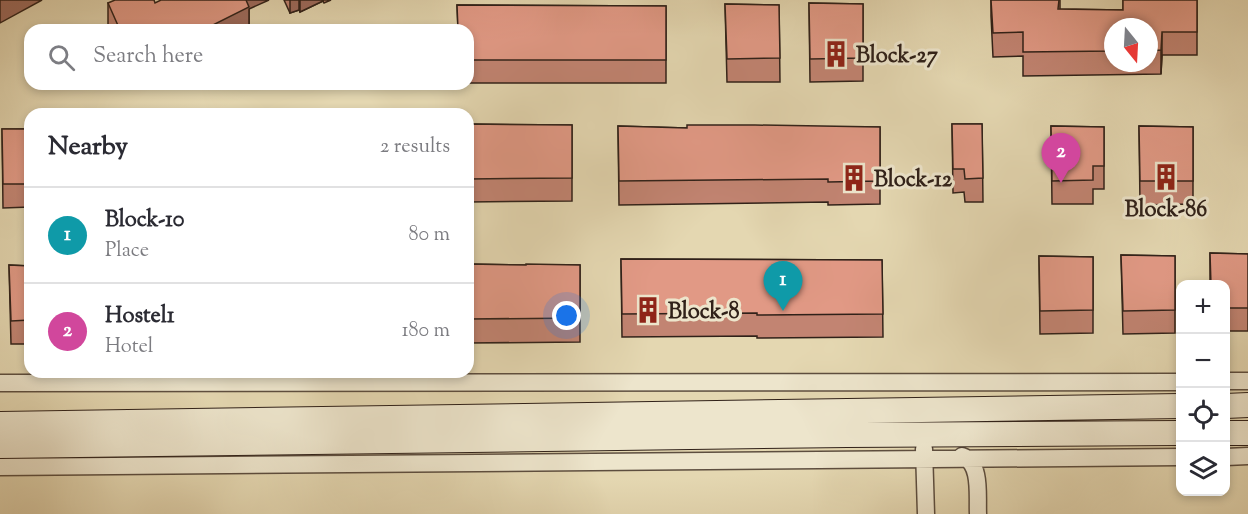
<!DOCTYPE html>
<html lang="en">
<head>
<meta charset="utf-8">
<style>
	:root { --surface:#fff; --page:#f2f2f3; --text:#2b2b33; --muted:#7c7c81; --line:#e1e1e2; --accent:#0f766e }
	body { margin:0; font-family:"Sorts Mill Goudy",serif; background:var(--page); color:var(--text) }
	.controls { position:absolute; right:18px; bottom:18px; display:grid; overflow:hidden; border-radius:12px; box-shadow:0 3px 9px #0003 }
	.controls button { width:54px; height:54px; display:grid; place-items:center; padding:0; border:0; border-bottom:2px solid var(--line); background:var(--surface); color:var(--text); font:30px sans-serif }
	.compass { position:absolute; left:1104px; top:18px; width:54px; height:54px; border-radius:50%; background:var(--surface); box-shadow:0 3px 9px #0003; rotate:162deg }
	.you { position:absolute; left:567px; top:316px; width:21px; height:21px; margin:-15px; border:4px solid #fff; border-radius:50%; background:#1a73e8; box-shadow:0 0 0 9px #1a73e833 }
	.badge { display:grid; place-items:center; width:39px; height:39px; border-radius:50%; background:var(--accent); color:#fff; font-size:20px; font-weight:700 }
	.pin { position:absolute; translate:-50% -50px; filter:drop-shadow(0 2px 3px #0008) }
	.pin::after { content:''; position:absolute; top:32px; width:21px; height:18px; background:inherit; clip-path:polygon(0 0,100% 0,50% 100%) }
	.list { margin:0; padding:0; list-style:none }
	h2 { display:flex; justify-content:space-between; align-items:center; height:78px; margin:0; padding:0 24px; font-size:26px }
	h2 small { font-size:20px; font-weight:400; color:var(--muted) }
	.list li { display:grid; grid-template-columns:39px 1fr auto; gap:18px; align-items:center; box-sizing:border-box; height:96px; padding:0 24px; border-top:2px solid var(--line) }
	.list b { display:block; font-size:22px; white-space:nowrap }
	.list p { margin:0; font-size:20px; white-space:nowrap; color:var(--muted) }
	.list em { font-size:20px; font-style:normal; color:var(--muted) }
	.icon { flex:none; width:33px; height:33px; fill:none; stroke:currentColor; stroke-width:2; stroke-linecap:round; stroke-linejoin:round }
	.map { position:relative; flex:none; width:1248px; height:514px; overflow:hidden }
	.search { position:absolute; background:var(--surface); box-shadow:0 3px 9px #0003; left:24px; top:24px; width:450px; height:66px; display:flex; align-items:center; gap:15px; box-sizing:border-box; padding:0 21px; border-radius:18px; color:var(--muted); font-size:22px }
	.panel { position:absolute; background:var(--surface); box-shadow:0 3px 9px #0003; left:24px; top:108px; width:450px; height:270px; border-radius:18px }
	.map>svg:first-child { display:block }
</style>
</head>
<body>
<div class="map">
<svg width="1248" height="514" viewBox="0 0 1248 514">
	<rect width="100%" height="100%" fill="#e4d7b1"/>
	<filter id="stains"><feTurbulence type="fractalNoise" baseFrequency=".00333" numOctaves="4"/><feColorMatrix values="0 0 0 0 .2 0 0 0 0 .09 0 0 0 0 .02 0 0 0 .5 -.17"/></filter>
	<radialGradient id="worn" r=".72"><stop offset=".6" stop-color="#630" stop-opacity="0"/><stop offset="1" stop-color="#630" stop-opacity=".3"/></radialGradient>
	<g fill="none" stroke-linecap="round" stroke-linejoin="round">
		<defs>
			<path id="street" d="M1226,381H1248
				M0,383L1180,382
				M924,449L926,514
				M962,456C982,463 977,496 978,514
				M1226,457L1248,456
				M0,467L1180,457"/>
			<path id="secondary" d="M1226,406L1248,405
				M0,424L1180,406
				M1226,433H1248
				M0,446L847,435L1180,433"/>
		</defs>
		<use href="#street" stroke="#5d4e3f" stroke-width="19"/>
		<use href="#secondary" stroke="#302119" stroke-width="26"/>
		<use href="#street" stroke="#ede5cc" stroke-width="16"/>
		<use href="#secondary" stroke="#ede5cc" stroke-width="24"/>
	</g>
	<path fill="#c28472" stroke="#302119" stroke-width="1.5" fill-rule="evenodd" d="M284,0H331L324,3L323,1L300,12L299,10L290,13Z
		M991,0H1060V9L1123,10V0H1197V55H1162L1161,74L1023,76V56L993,57L991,16ZM1113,27H1149V63H1113Z
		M108,3L249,9V30H109L108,27Z
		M809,3L863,4V81L810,82Z
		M725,4L779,5L780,82H727Z
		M457,5L666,6V83H468V30H458Z
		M468,124L572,125V201L468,202Z
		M952,124H982L983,202H965L964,192L953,193Z
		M618,126L687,128L880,127V204L828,205V202L619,205Z
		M1051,126L1104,127V189H1093V204H1052Z
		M1139,126L1193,127V204L1140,205Z
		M2,129H30V207L3,208Z
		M1210,253L1248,254V331H1226V285H1210Z
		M1121,255L1175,256V333L1123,334Z
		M1039,256L1093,257V333L1040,334Z
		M621,259L882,260L883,337L757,338V336L622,337Z
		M468,264L526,265H580V342L468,343Z
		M9,265L30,266V344H11Z"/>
	<path fill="#9e6b5d" stroke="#302119" stroke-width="1.5" d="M0,0H42L0,23Z
		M241,0H269L249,9V30H203Z
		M290,0H299V10L290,13Z
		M300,0H323V1L300,12Z
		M1162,32V55L1161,74V50Z"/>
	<path fill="#e19985" stroke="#302119" stroke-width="1.5" d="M115,0H154L155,3L161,0H246L249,7L203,30H120L108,3Z
		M991,0H1059L1058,9L1123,10V0H1197V32H1162L1161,50L1149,51V27H1113V51L1023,52V32L993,33Z
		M809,3L863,4V58L810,59Z
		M725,4L779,5L780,58L727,59Z
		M457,5L666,6V60H468V30H458Z
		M468,124L572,125V178L468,179Z
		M952,124H982L983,178L965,179L964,169H953Z
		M687,125H755L880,127V181L828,182V179L619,181L618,126L687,128Z
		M1051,126L1104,127V166H1093V180L1052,181Z
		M1139,126L1193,127V181H1140Z
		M2,129H30V184H3Z
		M1210,253L1248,254V308H1226V285H1211Z
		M1121,255L1175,256V310L1123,311Z
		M1039,256L1093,257V310L1040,311Z
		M621,259L882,260L883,314L757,315V313L622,314Z
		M468,264L526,265V264L580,265V318L468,319Z
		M9,265L30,266V320L11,321Z"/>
	<defs>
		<symbol id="building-bare" viewBox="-9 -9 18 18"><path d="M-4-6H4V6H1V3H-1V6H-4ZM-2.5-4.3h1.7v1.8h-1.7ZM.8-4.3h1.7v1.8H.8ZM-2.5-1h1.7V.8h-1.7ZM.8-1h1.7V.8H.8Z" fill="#8f2418" stroke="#ede5cc" stroke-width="2.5" paint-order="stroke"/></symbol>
	</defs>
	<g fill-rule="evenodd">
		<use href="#building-bare" x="817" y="35" width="38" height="38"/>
		<use href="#building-bare" x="1147" y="158" width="38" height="38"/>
		<use href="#building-bare" x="835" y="159" width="38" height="38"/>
		<use href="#building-bare" x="629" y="291" width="38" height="38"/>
	</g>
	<g text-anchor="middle" stroke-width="6" stroke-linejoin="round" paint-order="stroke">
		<g font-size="22" font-weight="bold" fill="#302119" stroke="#ede5cc" text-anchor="start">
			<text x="856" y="62">Block-27</text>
			<text x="874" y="186">Block-12</text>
			<text x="1166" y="216" text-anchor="middle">Block-86</text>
			<text x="668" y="318">Block-8</text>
		</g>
	</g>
	<rect width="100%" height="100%" filter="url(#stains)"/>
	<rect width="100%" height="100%" fill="url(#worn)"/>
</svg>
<div class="controls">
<button>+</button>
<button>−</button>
<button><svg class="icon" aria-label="locate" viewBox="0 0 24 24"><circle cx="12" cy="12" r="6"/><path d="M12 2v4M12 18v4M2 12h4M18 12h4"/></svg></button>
<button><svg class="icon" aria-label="layers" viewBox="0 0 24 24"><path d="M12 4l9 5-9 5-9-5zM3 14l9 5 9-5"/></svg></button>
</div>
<svg class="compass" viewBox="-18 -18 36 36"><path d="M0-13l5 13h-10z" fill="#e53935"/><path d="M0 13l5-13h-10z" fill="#7c7c81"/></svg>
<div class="you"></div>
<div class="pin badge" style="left:783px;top:311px;background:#0f9aa8">1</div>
<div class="pin badge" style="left:1061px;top:183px;background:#d1479c">2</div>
<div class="search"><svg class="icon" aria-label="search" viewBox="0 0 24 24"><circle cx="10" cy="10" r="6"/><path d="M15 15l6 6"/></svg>Search here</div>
<section class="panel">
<h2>Nearby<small>2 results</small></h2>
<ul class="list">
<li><span class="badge" style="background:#0f9aa8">1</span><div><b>Block-10</b><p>Place</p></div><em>80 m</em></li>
<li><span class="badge" style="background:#d1479c">2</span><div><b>Hostel1</b><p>Hotel</p></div><em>180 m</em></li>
</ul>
</section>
</div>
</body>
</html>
